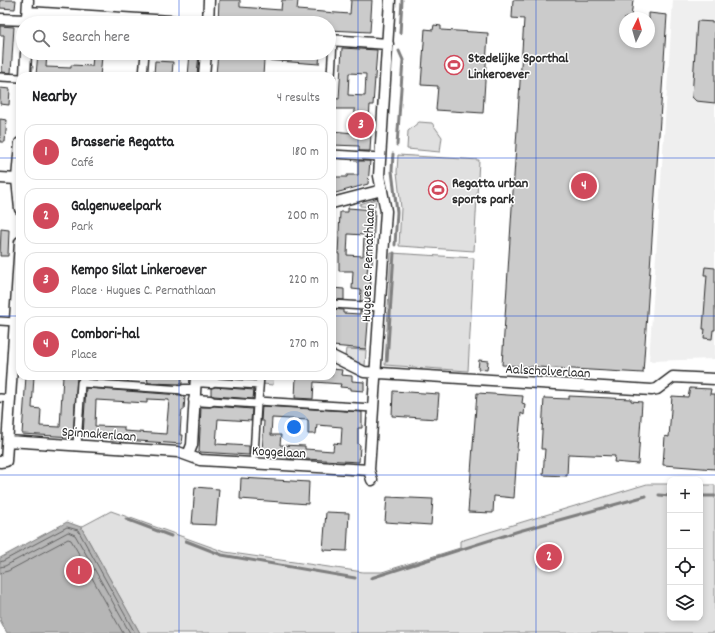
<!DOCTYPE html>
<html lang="en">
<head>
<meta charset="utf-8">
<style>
	:root { --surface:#fff; --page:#f6f6f6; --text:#202124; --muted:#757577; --line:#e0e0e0; --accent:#d1495b }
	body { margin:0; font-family:Dekko,sans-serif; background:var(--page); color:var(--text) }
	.controls { position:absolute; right:12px; bottom:12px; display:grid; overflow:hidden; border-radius:8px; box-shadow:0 2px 6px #0003 }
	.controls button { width:36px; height:36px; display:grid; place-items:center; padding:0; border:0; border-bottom:1px solid var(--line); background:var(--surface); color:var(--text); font:20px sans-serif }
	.compass { position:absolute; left:619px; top:12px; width:36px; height:36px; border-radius:50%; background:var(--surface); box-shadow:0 2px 6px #0003; rotate:5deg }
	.you { position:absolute; left:294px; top:427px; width:14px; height:14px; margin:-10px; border:3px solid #fff; border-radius:50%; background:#1a73e8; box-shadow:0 0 0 6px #1a73e833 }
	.badge { display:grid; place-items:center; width:26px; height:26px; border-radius:50%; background:var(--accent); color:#fff; font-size:13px; font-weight:700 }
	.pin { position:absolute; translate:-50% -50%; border:2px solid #fff; box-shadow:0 1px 4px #0006 }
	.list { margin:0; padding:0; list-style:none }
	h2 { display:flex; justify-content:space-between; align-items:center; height:52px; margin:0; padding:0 16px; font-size:17px }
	h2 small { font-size:13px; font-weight:400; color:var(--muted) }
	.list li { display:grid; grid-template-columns:26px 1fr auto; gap:12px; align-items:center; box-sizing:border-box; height:56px; margin:0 8px 8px; padding:0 8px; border:1px solid var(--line); border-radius:12px }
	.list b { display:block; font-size:15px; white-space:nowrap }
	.list p { margin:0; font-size:13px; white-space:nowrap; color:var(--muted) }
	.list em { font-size:13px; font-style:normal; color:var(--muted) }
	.icon { flex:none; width:22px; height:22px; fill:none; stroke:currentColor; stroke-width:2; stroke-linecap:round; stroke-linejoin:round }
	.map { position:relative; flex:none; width:715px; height:633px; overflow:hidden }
	.search { position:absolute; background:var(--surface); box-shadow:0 2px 6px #0003; left:16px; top:16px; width:320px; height:44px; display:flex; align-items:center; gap:10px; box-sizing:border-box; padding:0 14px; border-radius:22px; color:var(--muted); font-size:15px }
	.panel { position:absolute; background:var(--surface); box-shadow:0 2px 6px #0003; left:16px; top:72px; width:320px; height:308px; border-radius:12px }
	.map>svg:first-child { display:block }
</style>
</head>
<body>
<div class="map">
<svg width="715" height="633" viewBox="0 0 715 633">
	<rect width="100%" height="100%" fill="#fff"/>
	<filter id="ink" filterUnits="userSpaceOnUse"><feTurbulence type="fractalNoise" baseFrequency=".025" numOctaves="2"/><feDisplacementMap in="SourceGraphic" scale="8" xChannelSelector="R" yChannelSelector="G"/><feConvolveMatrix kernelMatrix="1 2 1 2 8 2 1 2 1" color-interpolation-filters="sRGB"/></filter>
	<g filter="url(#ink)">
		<path fill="#efefef" d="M673,0H715V360V359L649,361Z"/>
		<path fill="#e0e0e0" stroke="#868686" d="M419,122L432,123L442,137L440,152L407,149L408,131Z
			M398,155L479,160L474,251L399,246L401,208L397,172Z
			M376,199L375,207L360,206V204Z
			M391,253L474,258L468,371L385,365Z
			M346,349L366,350L365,366L345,357Z
			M263,376H274L273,385L262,384Z
			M647,484H670V618H700V485H715V633H140L81,527L111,511L225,552L363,572H382L460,548V541Z"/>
		<path fill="#b6b6b6" stroke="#7e7e7e" d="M67,522L81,527L140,633H7L0,620V558Z"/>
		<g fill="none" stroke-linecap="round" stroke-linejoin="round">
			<path stroke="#636363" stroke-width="1" d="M0,562L3,561L67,527L78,530L135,633
				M92,565L130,633
				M0,567L5,566L68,532L75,535L90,561
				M0,573L8,571L68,539L71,540L83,561
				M91,576L123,633"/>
			<path stroke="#7e7e7e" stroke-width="3" d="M400,33L402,0
				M31,74L32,67
				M397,145L403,60L399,51
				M393,154L392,171L397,212L395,245
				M387,361L394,253
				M659,495L670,496
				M700,496H715
				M126,519L171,536
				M186,541L222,555L355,578
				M371,578L519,531L646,496"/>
		</g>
		<path fill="#cbcbcb" stroke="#2b2b2b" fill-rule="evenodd" d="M0,0H16L15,9L0,8Z
			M219,0H240V7L281,10L282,0H298L297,10L350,14L351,0H372L370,32L329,30V23H218Z
			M513,0H633L631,18H625V42H649V13L667,15L643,373L502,365L524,19L512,18Z
			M697,21L715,22V103L696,101L692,97Z
			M434,25L441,26V30L488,33L483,113L436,110L438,86L421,85L425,29L433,30Z
			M0,26L14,27L11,73L2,72L4,35H0Z
			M342,48L377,50L373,105H370L368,134H371L370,151H359V146L332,145V131L354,133L355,109H332V98L339,99ZM349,73L366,74L365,96L348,95Z
			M38,53H47L46,67L71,68V65L92,66L93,57H102L100,76L36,75Z
			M190,53H199L197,76H188Z
			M218,53H320L319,64L264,60L263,76L216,74Z
			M155,61L173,62L172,76L154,74Z
			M0,88L10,89L9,105L0,104Z
			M0,119L7,120L5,142H0Z
			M358,161H370L368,184L332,194V177H347V175H358Z
			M348,208L375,210L372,265H368L367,273V281L371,282L369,301H360L361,290L352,289L353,271H339V254H338L340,212H348ZM348,234L364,235L363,256L347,255Z
			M1,229L9,230L8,256H0Z
			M705,267L715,268V330H713L712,339L704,338L705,329H703L707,275H704Z
			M332,288L344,289V300L332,299Z
			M332,309L343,310V313L360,314V311H369L366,349L332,346L334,320H332Z
			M479,360L488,361L487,370L478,369Z
			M332,369L342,370L341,375L352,376V381L364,382V391L351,390V388L340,387L341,384L314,382L313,399L295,398L296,376H332Z
			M26,376H34L32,408L41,409L40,426L60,427L63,376H77L73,437L22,434Z
			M147,376H182V384L148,383Z
			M238,376H255L254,380L238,379Z
			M215,387L254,390L253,399L214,396L211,395V388Z
			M86,388L180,395L185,396L184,410H182L181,418L180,435H183L182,444L110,439L111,436L83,435ZM147,399L169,400L166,434L124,431V427L95,426L96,400L147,403Z
			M690,388L711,389L710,394H715V469L663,465L665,436L669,437L672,396L688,397Z
			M393,391L439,394L437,419L392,416Z
			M477,393L523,396L522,403L525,404L524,415L521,413L519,436H518L514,498L494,496L493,513L468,512Z
			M569,396L631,399V401L642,402L638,464L614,462L615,456L568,454L567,476L543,475L545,449H541L544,398L569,399Z
			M214,406L252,409L251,421L218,419L216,444L249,446V455L199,452L201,407H210Z
			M262,406L362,412V428H358V444L360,445L359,462L287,458V455L262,453L264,421H261ZM272,418L308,420V434H316L317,425L342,427L341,444L334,443L333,451L305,449V446L280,445L281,435H271Z
			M241,478L309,482L308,504L240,499Z
			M195,487L219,489L216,525L192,524Z
			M387,497L433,499L431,525L385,522Z
			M326,512L349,513L347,551L323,550Z
			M69,561L91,562L90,579L67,578Z"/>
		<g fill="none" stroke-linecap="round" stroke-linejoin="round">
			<defs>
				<path id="pedestrian" d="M143,76L145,53
					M331,76L333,40
					M0,77L20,78
					M332,154L381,157
					M332,304L380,307
					M0,321L15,322
					M260,376L258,401L373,408
					M211,382L259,385
					M81,383L184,390
					M0,398L10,399
					M210,401L257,404
					M77,445L81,383L85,376
					M254,455L257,404L258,401"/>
				<path id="minor" d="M28,12L202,23
					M27,18L28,0
					M0,19L27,20
					M208,23L209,0
					M329,40L388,44
					M25,76L26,53
					M204,76L206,53
					M20,143L17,179L20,209
					M0,178L17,179
					M332,203L382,190
					M332,356L364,372L652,390L657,389L673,377L715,379
					M196,381L211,382
					M184,390H195
					M194,400L210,401
					M8,441L178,452L200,460L369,470
					M188,455L192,445L196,376
					M0,462L6,461L20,242
					M372,480L369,470L386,211L379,176L390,0"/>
			</defs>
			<use href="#pedestrian" stroke="#2b2b2b" stroke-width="10"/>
			<use href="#minor" stroke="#2b2b2b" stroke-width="13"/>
			<use href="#pedestrian" stroke="#fff" stroke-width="7"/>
			<use href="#minor" stroke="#fff" stroke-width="10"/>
		</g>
	</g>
	<path fill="none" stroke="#1d4ed8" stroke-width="1" stroke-opacity="0.55" d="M179,0V23M358,0V633M536,0V633M179,53V76M0,158H20M332,158H715M0,316H20M332,316H715M179,376V633M0,475H715"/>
	<defs>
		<symbol id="stadium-ring" viewBox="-11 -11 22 22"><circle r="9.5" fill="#fff" stroke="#d1495b" stroke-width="1.5"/><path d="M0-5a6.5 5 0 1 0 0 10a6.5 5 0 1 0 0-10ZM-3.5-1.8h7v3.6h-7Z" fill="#d1495b"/></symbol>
	</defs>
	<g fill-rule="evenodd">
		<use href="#stadium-ring" x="443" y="54" width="22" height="22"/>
		<use href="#stadium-ring" x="427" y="179" width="22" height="22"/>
	</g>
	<g text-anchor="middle" stroke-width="3" stroke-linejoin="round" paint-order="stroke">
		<g font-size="14" font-weight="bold" fill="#2b2b2b" stroke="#fff" text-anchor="start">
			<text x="468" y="62">Stedelijke Sporthal<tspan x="468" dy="16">Linkeroever</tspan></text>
			<text x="452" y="187">Regatta urban<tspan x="452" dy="16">sports park</tspan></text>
		</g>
		<g font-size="14" fill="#2b2b2b" stroke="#fff">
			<text transform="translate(367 263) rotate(-88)" y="5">Hugues C. Pernathlaan</text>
			<text transform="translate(548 370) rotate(3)" y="5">Aalscholverlaan</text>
			<text transform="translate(99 433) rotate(4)" y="5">Spinnakerlaan</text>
			<text transform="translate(279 451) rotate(3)" y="5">Koggelaan</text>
		</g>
	</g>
</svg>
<div class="controls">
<button>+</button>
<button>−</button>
<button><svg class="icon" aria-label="locate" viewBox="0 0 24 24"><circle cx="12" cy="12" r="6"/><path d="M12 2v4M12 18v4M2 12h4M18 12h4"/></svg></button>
<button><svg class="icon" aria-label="layers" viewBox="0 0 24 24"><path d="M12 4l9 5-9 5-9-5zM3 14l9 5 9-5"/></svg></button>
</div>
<svg class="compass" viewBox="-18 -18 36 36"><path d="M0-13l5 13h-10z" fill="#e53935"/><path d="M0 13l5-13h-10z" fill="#757577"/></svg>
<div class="you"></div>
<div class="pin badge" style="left:79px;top:571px">1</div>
<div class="pin badge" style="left:549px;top:557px">2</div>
<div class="pin badge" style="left:361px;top:125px">3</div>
<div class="pin badge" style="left:584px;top:186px">4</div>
<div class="search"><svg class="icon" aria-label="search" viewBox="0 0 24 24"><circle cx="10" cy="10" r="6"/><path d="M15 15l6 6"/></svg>Search here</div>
<section class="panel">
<h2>Nearby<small>4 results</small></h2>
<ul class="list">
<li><span class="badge">1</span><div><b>Brasserie Regatta</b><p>Café</p></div><em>180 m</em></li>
<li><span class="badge">2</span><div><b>Galgenweelpark</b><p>Park</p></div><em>200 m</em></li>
<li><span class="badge">3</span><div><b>Kempo Silat Linkeroever</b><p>Place · Hugues C. Pernathlaan</p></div><em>220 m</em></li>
<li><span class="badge">4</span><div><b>Combori-hal</b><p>Place</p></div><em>270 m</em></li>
</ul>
</section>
</div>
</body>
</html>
